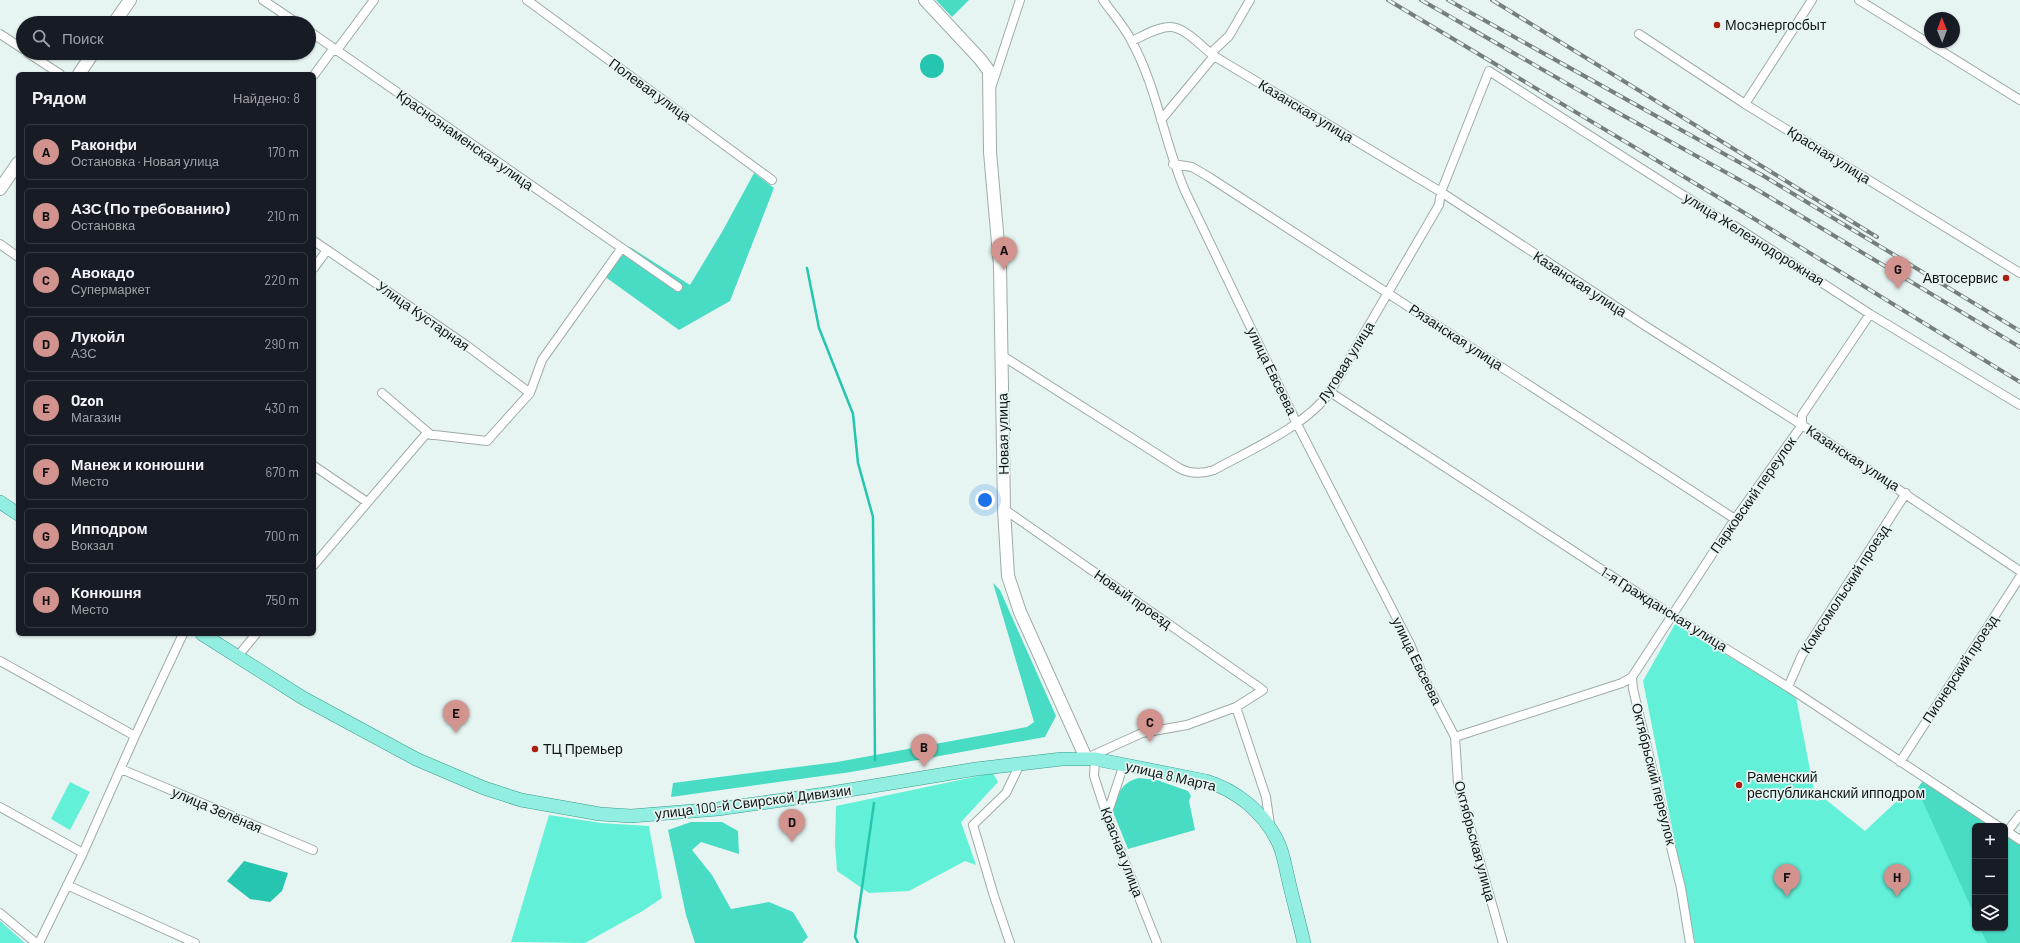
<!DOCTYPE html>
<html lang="ru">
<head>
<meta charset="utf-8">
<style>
	:root { --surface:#171b24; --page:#20242c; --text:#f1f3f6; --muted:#9ea1a6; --line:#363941; --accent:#d2938e }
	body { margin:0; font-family:Barlow,sans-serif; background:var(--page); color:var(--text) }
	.controls { position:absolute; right:12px; bottom:12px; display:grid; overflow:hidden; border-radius:6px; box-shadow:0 1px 3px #0004 }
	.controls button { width:36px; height:36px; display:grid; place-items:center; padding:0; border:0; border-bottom:1px solid var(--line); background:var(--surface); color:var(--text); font:20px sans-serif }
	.compass { position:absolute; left:1924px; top:12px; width:36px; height:36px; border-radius:50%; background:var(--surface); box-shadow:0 1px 3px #0004; rotate:359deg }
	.you { position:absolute; left:985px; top:500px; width:14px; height:14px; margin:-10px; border:3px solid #fff; border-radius:50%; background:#1a73e8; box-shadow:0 0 0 6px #1a73e833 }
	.badge { display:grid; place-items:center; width:26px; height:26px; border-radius:50%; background:var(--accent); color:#111; font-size:13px; font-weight:700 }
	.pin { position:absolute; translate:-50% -33px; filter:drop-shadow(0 1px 2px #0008) }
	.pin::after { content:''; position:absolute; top:21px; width:14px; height:12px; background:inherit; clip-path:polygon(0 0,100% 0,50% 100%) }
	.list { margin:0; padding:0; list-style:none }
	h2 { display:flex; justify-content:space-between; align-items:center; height:52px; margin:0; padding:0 16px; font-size:17px }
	h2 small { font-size:13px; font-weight:400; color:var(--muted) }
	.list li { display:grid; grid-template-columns:26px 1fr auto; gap:12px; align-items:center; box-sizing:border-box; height:56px; margin:0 8px 8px; padding:0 8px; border:1px solid var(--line); border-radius:6px }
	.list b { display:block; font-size:15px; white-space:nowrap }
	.list p { margin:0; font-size:13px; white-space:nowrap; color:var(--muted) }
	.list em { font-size:13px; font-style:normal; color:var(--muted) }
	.icon { flex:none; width:22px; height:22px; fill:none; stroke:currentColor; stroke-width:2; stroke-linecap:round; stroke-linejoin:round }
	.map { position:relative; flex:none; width:2020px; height:943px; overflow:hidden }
	.search { position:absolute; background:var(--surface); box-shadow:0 1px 3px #0004; left:16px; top:16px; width:300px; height:44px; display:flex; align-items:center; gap:10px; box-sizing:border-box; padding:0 14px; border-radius:22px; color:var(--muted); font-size:15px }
	.panel { position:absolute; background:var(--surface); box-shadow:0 1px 3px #0004; left:16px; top:72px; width:300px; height:564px; border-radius:6px }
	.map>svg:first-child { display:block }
</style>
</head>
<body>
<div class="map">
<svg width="2020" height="943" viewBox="0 0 2020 943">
	<rect width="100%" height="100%" fill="#e7f5f2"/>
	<path fill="#63f0d9" d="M1675,624L1796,697L1816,801L1825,799L1865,831L1897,801L1914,794L1923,781L1991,826H1975V928H2005V836L2020,845V943H1695L1643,681Z
		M993,773L998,782L961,822L976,865L965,861L909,891L869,893L837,871L835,844L836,806Z
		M70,782L90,792L70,830L51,819Z
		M549,815L601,823L649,826L662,898L641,912L585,943L511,942Z
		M0,921L25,943H0Z"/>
	<path fill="#49dcc5" d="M936,0H969L952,17Z
		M754,173L774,188L730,301L679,330L604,276L630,247L690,285L722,232Z
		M993,583L1000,590L1056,716L1045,737L851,772L671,797L673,783L837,762L1027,727L1034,722Z
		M1139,778L1157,780L1188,791L1191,796L1189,801L1195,830L1128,849L1113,812C1115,797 1122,781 1139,778Z
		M1923,781L1991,826H1975V916L1917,789Z
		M691,822H722L738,831L739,854L701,842L692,850L712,875L731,909L769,902L793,912L808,937L802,943H695L686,915L668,830Z
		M2005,836L2020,845V943H1987L1980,928H2005Z"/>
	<path fill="#26c5af" d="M920 66a12 12 0 1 1 24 0a12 12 0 1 1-24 0Z
		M244,861L288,873L282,891L270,902L250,899L227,881Z"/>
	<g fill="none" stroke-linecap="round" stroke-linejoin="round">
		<path stroke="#26c5af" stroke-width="2.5" d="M807,268L819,328L853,414L858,463L873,517L875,760
			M858,943L855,937L874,803"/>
		<defs>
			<path id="street" d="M263,0L297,23
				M527,0L772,180
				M1103,0C1112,13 1124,26 1131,40C1157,87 1164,142 1185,191L1297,424L1410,644L1423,676L1455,737L1458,784L1503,943
				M1859,0L2020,100
				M309,31L678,287
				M0,34L23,49
				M1639,34L1745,104L2020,273
				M1132,41C1143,36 1157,27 1170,27C1185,27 1202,47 1214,56L1441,192L1647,327L1802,425L2020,571
				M28,53L60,74
				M314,75L331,52L337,50L374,0
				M992,85L1020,0
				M1745,104L1812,0
				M1161,120L1214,56L1213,51L1229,36L1250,0
				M1173,164L1192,167L1209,177L1735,519
				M314,241L466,345L530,393
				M0,244L18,257
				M314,268L327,250
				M1001,355L1179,468C1190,474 1202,474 1214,470C1250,450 1306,426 1330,392L1439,205L1441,192L1489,71L1722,220L1730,223L1870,314L2020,405
				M1330,392L1673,616L1788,687L1998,826
				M382,393L431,435
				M314,466L367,502
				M1004,509L1263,690L1236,707L1187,725L1142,733L1089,757
				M314,565L426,434L487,441L530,393L542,360L621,249
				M238,656L256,634
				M0,661L135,736
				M1788,687L1802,655L1906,493
				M1236,707L1266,797L1270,825
				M1455,737L1622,683L1632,677
				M1095,759L1094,776L1108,819L1157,943
				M1900,762L2020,577
				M121,769L313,850
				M0,807L83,853
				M1107,815L1124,764
				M2005,830L2020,840
				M2007,832L2020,815
				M67,885L195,943
				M0,913L36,943
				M39,943L83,853L135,736L183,634
				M1010,943L994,896L973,825L1006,793L1020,764
				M1690,943L1681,888L1633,689L1632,677L1735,519L1802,425V415L1870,314"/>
			<path id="secondary" d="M925,0L980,59L989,71L990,152L1000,266L1004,509L1008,576L1020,612L1086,758
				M114,23L130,0
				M79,74L93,53
				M0,189L18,163"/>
			<path id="primary" d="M0,502L18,514
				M202,634L303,698L416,759L484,788L521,800L600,814L631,816L718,809L825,794L976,769L1062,759H1095L1206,781C1236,790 1263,812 1277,840C1283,851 1285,865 1288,878C1293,900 1299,921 1304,943"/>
		</defs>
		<use href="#street" stroke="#9eaba8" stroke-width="10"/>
		<use href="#secondary" stroke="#9eaba8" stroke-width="14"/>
		<use href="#primary" stroke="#369c8c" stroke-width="14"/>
		<use href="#street" stroke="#fff" stroke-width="8"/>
		<use href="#secondary" stroke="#fff" stroke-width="12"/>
		<use href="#primary" stroke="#92eee0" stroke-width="13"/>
		<defs>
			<path id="rail" d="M1388,0L1743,212L2020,382
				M1421,0L1615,111L1756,189L2020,347
				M1448,0L1762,175L2020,331
				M1492,0L1877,237"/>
		</defs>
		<use href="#rail" stroke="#757e7c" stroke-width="4"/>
		<use href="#rail" stroke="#e7f5f2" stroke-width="2.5" stroke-dasharray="8" stroke-linecap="butt"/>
	</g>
	<g fill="#ad1e10" stroke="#e7f5f2" stroke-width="1.5">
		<circle cx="1717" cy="25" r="4"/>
		<circle cx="2006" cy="278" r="4"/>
		<circle cx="535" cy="749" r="4"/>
		<circle cx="1739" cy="785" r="4"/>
	</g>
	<g text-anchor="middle" stroke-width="3.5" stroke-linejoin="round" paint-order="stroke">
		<g font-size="14" fill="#121716" stroke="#e7f5f2" text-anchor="start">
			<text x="1725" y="30">Мосэнергосбыт</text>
			<text x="1998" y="283" text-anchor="end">Автосервис</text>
			<text x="543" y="754">ТЦ Премьер</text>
			<text x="1747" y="782">Раменский<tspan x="1747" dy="16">республиканский ипподром</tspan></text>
		</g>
		<g font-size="14" fill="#121716" stroke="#e7f5f2">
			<text transform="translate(650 90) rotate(36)" y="5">Полевая улица</text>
			<text transform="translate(1306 111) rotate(31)" y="5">Казанская улица</text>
			<text transform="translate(465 140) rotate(35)" y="5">Краснознаменская улица</text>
			<text transform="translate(1829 155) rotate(32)" y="5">Красная улица</text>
			<text transform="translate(1754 239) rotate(32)" y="5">улица Железнодорожная</text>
			<text transform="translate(1580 284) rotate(33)" y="5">Казанская улица</text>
			<text transform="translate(423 316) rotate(35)" y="5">Улица Кустарная</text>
			<text transform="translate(1456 337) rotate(33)" y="5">Рязанская улица</text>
			<text transform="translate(1346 362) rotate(-58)" y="5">Луговая улица</text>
			<text transform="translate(1272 371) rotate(64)" y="5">улица Евсеева</text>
			<text transform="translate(1003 434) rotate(-91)" y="5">Новая улица</text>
			<text transform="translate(1853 458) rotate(33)" y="5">Казанская улица</text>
			<text transform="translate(1753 495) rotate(-55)" y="5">Парковский переулок</text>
			<text transform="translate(1845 589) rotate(-57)" y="5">Комсомольский проезд</text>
			<text transform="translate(1133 599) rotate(35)" y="5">Новый проезд</text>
			<text transform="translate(1664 609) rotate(32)" y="5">1-я Гражданская улица</text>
			<text transform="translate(1417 661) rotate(64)" y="5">улица Евсеева</text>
			<text transform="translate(1960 669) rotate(-57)" y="5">Пионерский проезд</text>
			<text transform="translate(1654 774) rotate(76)" y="5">Октябрьский переулок</text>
			<text transform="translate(1171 776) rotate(13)" y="5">улица 8 Марта</text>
			<text transform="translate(753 802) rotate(-7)" y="5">улица 100-й Свирской Дивизии</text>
			<text transform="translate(217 810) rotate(23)" y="5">улица Зелёная</text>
			<text transform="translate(1475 841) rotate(75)" y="5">Октябрьская улица</text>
			<text transform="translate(1122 852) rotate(69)" y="5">Красная улица</text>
		</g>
	</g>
</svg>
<div class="controls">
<button>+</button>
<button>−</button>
<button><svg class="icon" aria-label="layers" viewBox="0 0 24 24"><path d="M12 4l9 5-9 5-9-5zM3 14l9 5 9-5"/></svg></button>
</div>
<svg class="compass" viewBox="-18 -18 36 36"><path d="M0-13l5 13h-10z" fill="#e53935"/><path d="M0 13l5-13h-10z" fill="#9ea1a6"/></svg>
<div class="you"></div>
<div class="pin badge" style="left:1004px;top:270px">A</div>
<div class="pin badge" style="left:924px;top:767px">B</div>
<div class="pin badge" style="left:1150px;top:742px">C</div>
<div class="pin badge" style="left:792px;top:842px">D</div>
<div class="pin badge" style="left:456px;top:733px">E</div>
<div class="pin badge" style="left:1787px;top:897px">F</div>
<div class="pin badge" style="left:1898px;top:289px">G</div>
<div class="pin badge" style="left:1897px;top:897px">H</div>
<div class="search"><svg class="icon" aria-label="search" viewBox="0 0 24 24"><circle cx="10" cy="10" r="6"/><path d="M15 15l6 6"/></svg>Поиск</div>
<section class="panel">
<h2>Рядом<small>Найдено: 8</small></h2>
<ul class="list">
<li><span class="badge">A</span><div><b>Раконфи</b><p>Остановка · Новая улица</p></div><em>170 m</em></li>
<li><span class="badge">B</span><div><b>АЗС (По требованию)</b><p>Остановка</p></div><em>210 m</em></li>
<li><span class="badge">C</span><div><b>Авокадо</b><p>Супермаркет</p></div><em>220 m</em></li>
<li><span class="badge">D</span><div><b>Лукойл</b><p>АЗС</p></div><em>290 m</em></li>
<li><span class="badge">E</span><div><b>Ozon</b><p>Магазин</p></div><em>430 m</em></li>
<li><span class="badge">F</span><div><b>Манеж и конюшни</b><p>Место</p></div><em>670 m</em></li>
<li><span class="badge">G</span><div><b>Ипподром</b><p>Вокзал</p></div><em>700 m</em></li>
<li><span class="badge">H</span><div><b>Конюшня</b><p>Место</p></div><em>750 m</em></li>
</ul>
</section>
</div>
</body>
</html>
